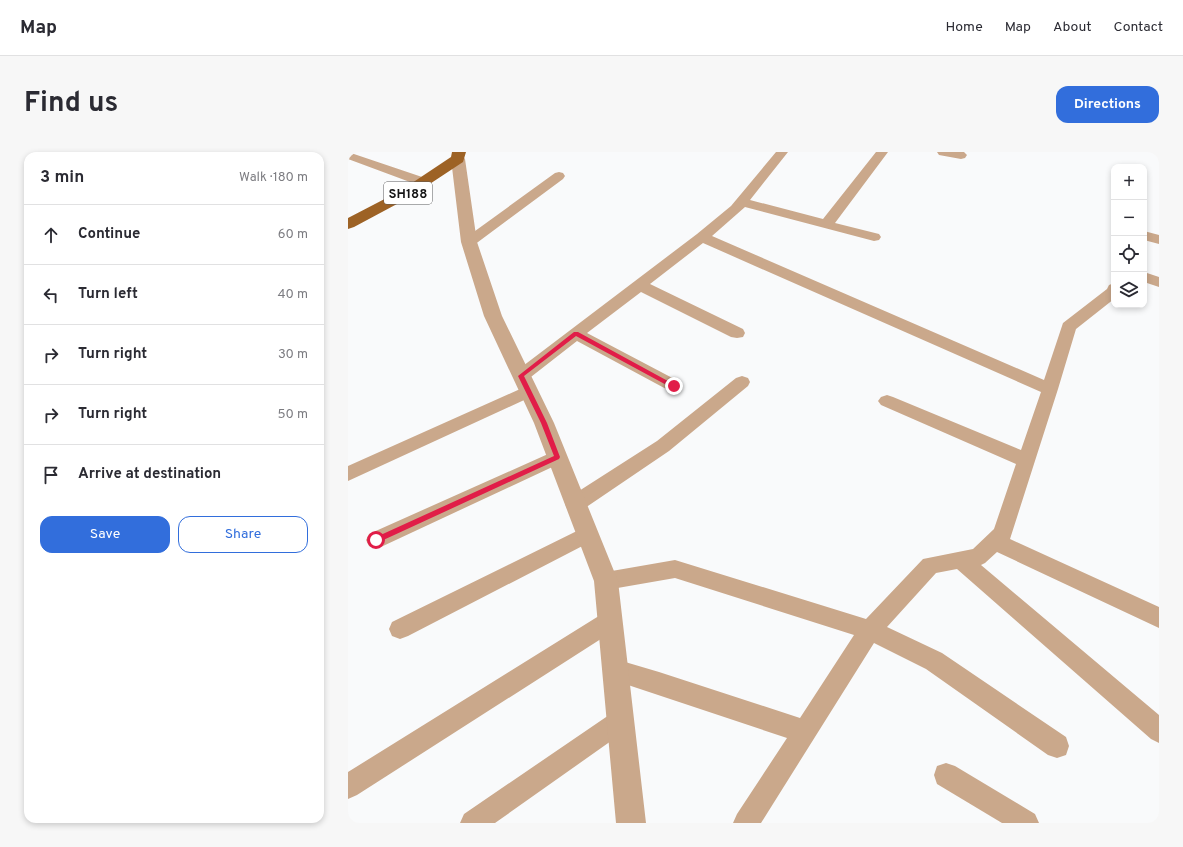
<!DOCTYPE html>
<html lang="en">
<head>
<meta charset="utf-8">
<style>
	:root { --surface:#fff; --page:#f7f7f7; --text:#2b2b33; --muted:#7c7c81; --line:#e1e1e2; --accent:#326edc }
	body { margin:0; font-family:Overpass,sans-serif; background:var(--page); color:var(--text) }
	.controls { position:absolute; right:12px; top:12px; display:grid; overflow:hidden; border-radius:8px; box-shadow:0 2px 6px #0003 }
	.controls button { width:36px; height:36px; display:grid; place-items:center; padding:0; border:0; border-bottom:1px solid var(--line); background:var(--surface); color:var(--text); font:20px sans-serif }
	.stop { position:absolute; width:12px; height:12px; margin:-9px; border:3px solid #e11d48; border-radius:50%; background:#fff }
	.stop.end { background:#e11d48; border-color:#fff; box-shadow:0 1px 4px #0008 }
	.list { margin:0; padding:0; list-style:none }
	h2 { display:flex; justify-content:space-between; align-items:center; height:52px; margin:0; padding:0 16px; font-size:17px }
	h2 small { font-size:13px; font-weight:400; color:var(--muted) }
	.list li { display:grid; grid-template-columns:26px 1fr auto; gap:12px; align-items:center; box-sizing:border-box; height:60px; padding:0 16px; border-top:1px solid var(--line) }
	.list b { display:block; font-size:15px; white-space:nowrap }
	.list em { font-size:13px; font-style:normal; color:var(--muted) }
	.actions { display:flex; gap:8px; padding:12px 16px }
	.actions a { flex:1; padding:9px 0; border:1px solid var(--accent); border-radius:12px; text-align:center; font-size:14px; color:var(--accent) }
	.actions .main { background:var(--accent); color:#fff }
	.icon { flex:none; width:22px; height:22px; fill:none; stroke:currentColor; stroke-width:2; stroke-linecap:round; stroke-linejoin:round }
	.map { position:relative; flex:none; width:811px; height:671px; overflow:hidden; border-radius:12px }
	header { display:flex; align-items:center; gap:24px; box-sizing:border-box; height:56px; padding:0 20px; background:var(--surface); border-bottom:1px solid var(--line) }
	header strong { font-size:19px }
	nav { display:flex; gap:22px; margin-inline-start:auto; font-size:14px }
	.intro { display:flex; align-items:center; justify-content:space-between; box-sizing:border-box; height:96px; padding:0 24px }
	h1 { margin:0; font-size:28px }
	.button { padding:10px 18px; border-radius:12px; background:var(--accent); color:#fff; font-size:14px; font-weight:700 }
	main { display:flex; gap:24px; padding:0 24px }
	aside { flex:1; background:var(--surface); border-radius:12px; box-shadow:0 2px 6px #0003 }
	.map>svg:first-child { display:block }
</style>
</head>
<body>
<header>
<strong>Map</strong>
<nav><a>Home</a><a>Map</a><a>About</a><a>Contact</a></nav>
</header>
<div class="intro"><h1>Find us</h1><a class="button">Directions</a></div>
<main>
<aside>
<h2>3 min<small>Walk · 180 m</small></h2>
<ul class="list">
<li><svg class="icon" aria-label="ahead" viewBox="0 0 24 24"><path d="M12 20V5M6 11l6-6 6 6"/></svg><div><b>Continue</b></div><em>60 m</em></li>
<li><svg class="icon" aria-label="left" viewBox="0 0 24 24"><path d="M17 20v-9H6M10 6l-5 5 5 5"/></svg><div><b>Turn left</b></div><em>40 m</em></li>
<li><svg class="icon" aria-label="right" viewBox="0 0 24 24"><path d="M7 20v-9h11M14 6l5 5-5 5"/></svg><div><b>Turn right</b></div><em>30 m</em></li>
<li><svg class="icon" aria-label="right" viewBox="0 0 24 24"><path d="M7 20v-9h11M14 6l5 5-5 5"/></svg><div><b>Turn right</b></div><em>50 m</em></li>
<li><svg class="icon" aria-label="arrive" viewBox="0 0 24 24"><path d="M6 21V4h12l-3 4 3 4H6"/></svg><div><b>Arrive at destination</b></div></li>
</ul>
<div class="actions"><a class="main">Save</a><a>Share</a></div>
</aside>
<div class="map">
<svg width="811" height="671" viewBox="0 0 811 671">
	<rect width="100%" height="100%" fill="#f9fafb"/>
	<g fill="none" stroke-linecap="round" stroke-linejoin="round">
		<path fill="#caa88b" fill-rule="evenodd" d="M0,0L80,27L81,30L80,33H70L0,7Z
			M428,0H440L402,48L475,67L528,0H540L487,71L531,82L533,85L531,88L526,89L397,55L364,84L696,228L715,171L759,137L761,133L766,131V147L728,177L710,237L662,387L811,455V476L649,400L637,411L633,413L811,563V591L803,587L609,417L588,421L539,475L594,501L718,585L721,594L718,603L709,606L700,603L578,517L526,491L413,671H385L389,662L439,586L259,526L256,518L259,510L267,507L311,520L452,566L506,483L327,426L258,438L251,436L248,429L251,422L258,420L327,408L518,467L575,407L625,397L646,377L668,312L533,253L530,249L533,245L539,243L545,245L673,298L693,240L355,91L302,132L395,177L397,181L395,185L389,186L383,185L293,140L239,181L332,230L334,234L332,238L326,240L320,238L229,189L179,228L173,230L167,228L165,224L167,220L349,82L383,54Z
			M589,0H616L619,3L617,6L613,7L591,3Z
			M211,20L215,21L217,24L215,27L126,93L121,94L116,93L114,90L116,87L207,21Z
			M796,79L811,83V92L796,88Z
			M796,120L811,125V135L796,130Z
			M394,224L400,226L402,230L400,234L321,299L234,358L227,360L220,358L217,352L220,346L309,289L388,226Z
			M181,233L187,235L190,239L187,243L0,329V314Z
			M209,298L215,300L218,305L215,310L35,394L28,396L21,394L18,388L21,382Z
			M239,374L246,376L249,382L246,388L60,484L52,487L44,484L41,477L44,470Z
			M262,459L270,462L273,469L270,476L9,643L0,647V620L254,462Z
			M272,557L280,561L284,569L280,577L147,671H112L116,662L264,561Z
			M598,611L607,614L687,662L691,671H654L589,632L586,623L589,614Z"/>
		<path fill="#caa88b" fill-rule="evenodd" d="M110,3L115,4L117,7L129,90L154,164L206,271L270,429L298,671H268L246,429L186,271L136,164L113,90L103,7L105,4Z"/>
		<path fill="#9d6225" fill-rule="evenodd" d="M104,0H118L115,10L62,45L6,75L0,77V66L52,39L103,5Z"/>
	</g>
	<path fill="#e11d48" d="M226,180H230L329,234L324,236L228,184L176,224L199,271L212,305L211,307L31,390H26V386L206,304L193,271L170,224Z"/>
	<g text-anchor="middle" stroke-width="4" stroke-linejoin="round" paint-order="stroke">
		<rect fill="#fff" stroke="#5b5b5c" stroke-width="1" x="36" y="30" width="48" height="22" rx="3"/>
		<g font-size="13" font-weight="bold" fill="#151516">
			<text x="60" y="46">SH188</text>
		</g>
	</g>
</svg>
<div class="controls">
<button>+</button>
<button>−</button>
<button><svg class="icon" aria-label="locate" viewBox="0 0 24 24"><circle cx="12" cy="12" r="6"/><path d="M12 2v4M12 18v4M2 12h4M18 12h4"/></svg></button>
<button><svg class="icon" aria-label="layers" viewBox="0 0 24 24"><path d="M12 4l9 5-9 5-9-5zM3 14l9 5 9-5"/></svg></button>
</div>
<div class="stop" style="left:28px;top:388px"></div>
<div class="stop end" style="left:326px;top:234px"></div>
</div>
</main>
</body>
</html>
